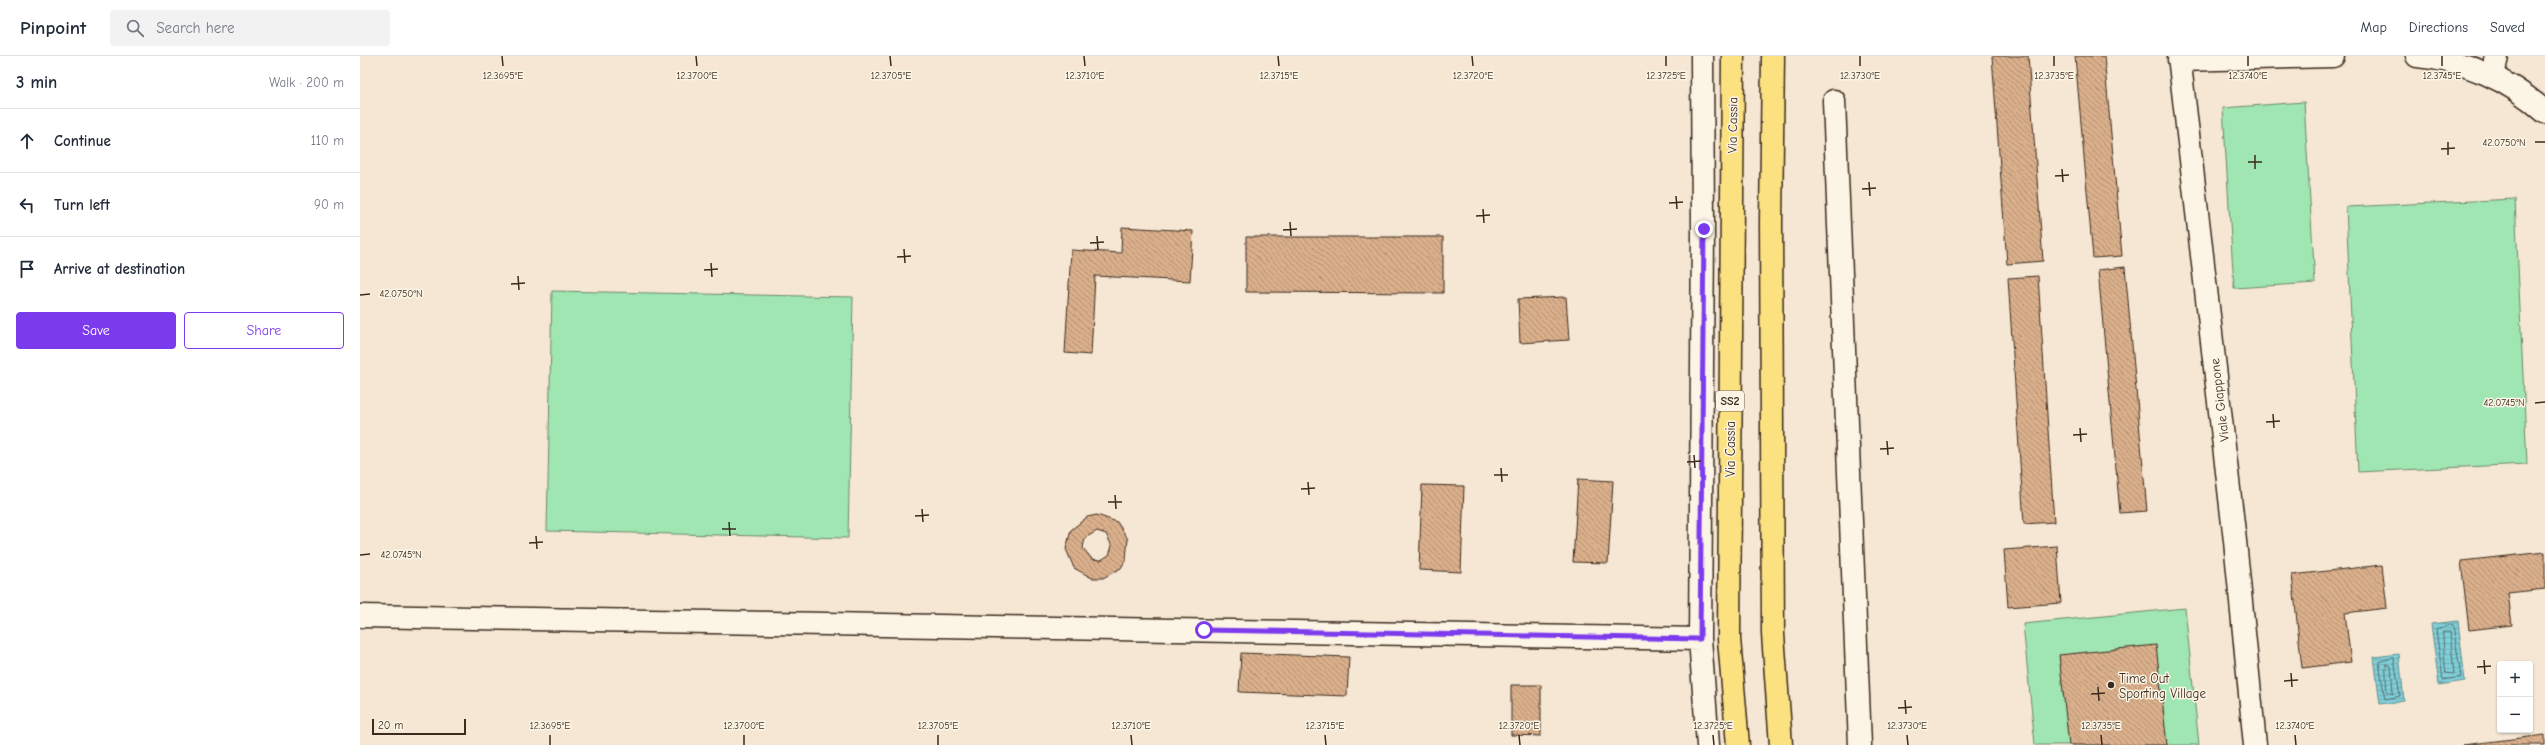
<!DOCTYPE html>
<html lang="en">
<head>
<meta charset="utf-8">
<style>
	:root { --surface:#fff; --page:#f2f2f3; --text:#1f2937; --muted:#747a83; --line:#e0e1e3; --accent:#7c3aed }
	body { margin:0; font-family:"Comic Neue",sans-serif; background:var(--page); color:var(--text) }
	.controls { position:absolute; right:12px; bottom:12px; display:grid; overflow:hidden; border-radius:4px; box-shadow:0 1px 3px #0004 }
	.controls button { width:36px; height:36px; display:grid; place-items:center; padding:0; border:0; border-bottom:1px solid var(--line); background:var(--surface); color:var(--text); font:20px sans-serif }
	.scale { position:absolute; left:12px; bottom:10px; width:94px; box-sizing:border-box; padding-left:4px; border:2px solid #3b2a1e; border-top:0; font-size:11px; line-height:14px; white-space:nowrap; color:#3b2a1e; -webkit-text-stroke:3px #fcf5e5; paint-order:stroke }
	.stop { position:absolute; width:12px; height:12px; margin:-9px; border:3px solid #7c3aed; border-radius:50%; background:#fff }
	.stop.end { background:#7c3aed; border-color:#fff; box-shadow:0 1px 4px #0008 }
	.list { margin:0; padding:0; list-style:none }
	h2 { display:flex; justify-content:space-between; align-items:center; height:52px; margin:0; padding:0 16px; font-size:17px }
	h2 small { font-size:13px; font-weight:400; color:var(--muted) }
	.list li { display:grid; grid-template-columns:26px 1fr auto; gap:12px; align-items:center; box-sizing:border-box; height:64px; padding:0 16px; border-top:1px solid var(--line) }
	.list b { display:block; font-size:15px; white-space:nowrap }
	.list em { font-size:13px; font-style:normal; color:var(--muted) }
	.actions { display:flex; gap:8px; padding:12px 16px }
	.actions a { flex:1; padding:9px 0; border:1px solid var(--accent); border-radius:4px; text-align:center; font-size:14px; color:var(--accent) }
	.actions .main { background:var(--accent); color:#fff }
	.icon { flex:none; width:22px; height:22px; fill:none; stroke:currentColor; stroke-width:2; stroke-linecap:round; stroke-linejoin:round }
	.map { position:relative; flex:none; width:2185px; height:689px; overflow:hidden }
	header { display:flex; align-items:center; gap:24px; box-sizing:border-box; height:56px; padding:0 20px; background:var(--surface); border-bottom:1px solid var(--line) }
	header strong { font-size:19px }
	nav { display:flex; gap:22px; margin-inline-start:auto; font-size:14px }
	.search { width:280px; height:36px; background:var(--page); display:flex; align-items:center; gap:10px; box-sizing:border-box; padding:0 14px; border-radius:4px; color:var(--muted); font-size:15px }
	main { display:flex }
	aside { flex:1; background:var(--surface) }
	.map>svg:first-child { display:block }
</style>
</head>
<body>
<header>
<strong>Pinpoint</strong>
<div class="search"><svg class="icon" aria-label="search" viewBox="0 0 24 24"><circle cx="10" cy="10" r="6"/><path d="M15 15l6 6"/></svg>Search here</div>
<nav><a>Map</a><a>Directions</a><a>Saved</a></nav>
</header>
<main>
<aside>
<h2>3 min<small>Walk · 200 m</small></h2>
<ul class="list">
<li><svg class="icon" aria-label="ahead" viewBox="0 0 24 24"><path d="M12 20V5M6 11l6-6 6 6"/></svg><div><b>Continue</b></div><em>110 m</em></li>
<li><svg class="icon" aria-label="left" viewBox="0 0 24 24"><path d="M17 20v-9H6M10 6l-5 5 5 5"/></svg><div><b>Turn left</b></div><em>90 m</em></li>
<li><svg class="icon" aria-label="arrive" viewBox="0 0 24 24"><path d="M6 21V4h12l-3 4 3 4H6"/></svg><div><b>Arrive at destination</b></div></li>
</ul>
<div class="actions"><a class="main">Save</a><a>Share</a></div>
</aside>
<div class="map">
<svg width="2185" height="689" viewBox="0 0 2185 689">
	<defs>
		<pattern id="water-rules" width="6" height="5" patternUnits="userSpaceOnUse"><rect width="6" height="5" fill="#7fcfd9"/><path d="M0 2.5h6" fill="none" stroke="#6fb2ba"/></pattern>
		<pattern id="building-back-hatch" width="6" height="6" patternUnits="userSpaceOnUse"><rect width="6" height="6" fill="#daaf8b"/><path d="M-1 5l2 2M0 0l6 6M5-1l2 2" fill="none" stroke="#b28f71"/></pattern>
	</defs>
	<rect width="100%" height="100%" fill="#f5e7d3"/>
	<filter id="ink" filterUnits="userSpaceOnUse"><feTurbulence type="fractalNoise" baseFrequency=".025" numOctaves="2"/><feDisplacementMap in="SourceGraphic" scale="8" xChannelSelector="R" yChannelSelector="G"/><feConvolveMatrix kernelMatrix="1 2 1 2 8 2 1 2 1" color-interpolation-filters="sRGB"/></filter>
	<g filter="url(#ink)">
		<path fill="#9fe6b3" stroke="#6d8868" d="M1944,46L1955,227L1874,232L1863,52Z
			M2155,143L2167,408L1998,416L1986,151Z
			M192,235L493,241L488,482L187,475Z
			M1825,552L1839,689H1675L1663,568Z"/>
		<path fill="url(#water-rules)" stroke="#648d8e" d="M2098,565L2105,625L2079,629L2071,568Z
			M2039,598L2044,645L2020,648L2014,601Z"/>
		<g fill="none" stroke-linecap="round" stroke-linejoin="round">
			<path stroke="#566c69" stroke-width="1" d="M2093,569L2101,621L2083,624L2076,573Z
				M2083,576H2090L2094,618L2086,617Z
				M2034,602L2040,640L2025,643L2019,606Z
				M2026,608L2031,610L2033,638L2027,636Z"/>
		</g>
		<path fill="url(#building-back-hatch)" stroke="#3b2a1e" fill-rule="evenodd" d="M1632,0H1668L1683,205L1647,208Z
			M1715,0H1744L1762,200L1733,202Z
			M762,171L833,175L830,225L735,220L731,299L705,297L711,194L761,197Z
			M886,181H1083V237L886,236Z
			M1765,211L1787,455L1760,457L1738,214Z
			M1678,220L1694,466L1664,468L1648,222Z
			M1206,241L1209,284L1160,287L1158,243Z
			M1218,423L1253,425L1248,507L1213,506Z
			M1062,429L1104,430L1101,516L1059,514Z
			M737,459L757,466L768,483L766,503L761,512L743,522H732L714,512L706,493L711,474L727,461ZM737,475L746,478L752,490L749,499L741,504L732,503L723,492L725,482Z
			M1697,490L1701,547L1648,551L1644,494Z
			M2185,496V533L2148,537L2152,569L2109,574L2101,505Z
			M2022,509L2027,552L1985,557L1991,606L1942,612L1932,519Z
			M1796,589L1807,689H1709L1699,599Z
			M881,597L989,601L987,640L879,636Z
			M1151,629H1181V680L1151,679Z
			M2185,679V689H2103Z"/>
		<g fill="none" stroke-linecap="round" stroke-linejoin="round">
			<defs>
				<path id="minor" d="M1342,0L1343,173L1340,583L1348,689
					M1819,0L1875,485L1895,689
					M2057,0C2105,4 2150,24 2185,56
					M1819,4L1973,0
					M2133,21L2137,0
					M1474,45L1500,689
					M0,560L1340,583"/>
				<path id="highway" d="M1373,0L1369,583L1378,689
					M1413,0L1411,167L1413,578L1421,689"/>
			</defs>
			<use href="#minor" stroke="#3b2a1e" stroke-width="25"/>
			<use href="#highway" stroke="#3b2a1e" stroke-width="25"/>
			<use href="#minor" stroke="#fcf5e5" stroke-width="22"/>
			<use href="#highway" stroke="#fbe180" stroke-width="22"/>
		</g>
	</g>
	<g fill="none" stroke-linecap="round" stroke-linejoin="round" filter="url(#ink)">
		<path stroke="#7c3aed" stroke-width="5" d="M844,574L1340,583L1344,173"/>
	</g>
	<path fill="none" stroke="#3b2a1e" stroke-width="1.5" d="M142,0L143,10M336,0L337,10M530,0L531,10M724,0L725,10M918,0L919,10M1112,0L1113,10M1306,0V10M1500,0V10M1694,0V10M1888,0V10M2082,0V10M2088,86V99M2175,86H2185M2081,93L2095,92M1895,99V113M1888,106H1902M1702,113L1703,126M1695,120L1709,119M1509,126L1510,140M1502,133L1516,132M1316,140L1317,153M1309,147L1323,146M1123,153L1124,167M1116,160L1130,159M930,166L931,180M923,174L937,173M737,180L738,194M730,187L744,186M544,193L545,207M537,201L551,200M351,207L352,221M344,214L358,213M158,220L159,234M151,228L165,227M0,239L10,238M2175,347L2185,346M1913,358L1914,372M1906,366L1920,365M1720,372L1721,386M1713,379L1727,378M1527,385L1528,399M1520,393L1534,392M1334,399L1335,412M1327,406L1341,405M1141,412L1142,426M1134,419H1148M948,426L949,439M941,433L955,432M755,439L756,453M748,446H762M562,453L563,466M555,460L569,459M369,466L370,480M362,473H376M176,480L177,493M169,487L183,486M0,499L10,498M2124,604L2125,618M2117,611L2131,610M1931,617L1932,631M1924,625L1938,624M1738,631L1739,645M1731,638L1745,637M1545,644L1546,658M1538,652L1552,651M190,679V689M384,679V689M578,679V689M771,679L772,689M965,679L966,689M1159,679L1160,689M1353,679L1354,689M1547,679L1548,689M1741,679L1742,689M1935,679L1936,689"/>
	<circle fill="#3b2a1e" stroke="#fcf5e5" stroke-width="1.5" cx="1751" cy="629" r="4"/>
	<g text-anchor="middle" stroke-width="3" stroke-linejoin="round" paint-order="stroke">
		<rect fill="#fcf5e5" stroke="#75675a" stroke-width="1" x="1356" y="335" width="28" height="20" rx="3"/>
		<g font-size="12" font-weight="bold" fill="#3b2a1e">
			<text x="1370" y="349">SS2</text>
		</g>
		<g font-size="13" fill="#3b2a1e" stroke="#fcf5e5">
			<text transform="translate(1372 69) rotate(-89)" y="5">Via Cassia</text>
			<text transform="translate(1859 344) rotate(-97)" y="5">Viale Giappone</text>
			<text transform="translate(1370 393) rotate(-90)" y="5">Via Cassia</text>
		</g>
		<g font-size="13" fill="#3b2a1e" stroke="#fcf5e5" text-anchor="start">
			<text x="1759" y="627">Time Out<tspan x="1759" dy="15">Sporting Village</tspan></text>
		</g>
	</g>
	<g font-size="10" text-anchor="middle" fill="#3b2a1e" stroke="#fcf5e5" stroke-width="3" stroke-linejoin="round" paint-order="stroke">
		<text x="143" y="23">12.3695°E</text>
		<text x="337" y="23">12.3700°E</text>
		<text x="531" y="23">12.3705°E</text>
		<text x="725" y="23">12.3710°E</text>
		<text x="919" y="23">12.3715°E</text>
		<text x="1113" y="23">12.3720°E</text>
		<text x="1306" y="23">12.3725°E</text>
		<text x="1500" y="23">12.3730°E</text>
		<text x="1694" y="23">12.3735°E</text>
		<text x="1888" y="23">12.3740°E</text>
		<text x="2082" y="23">12.3745°E</text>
		<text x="2144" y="90">42.0750°N</text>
		<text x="41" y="241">42.0750°N</text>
		<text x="2144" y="350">42.0745°N</text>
		<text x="41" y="502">42.0745°N</text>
		<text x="190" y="673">12.3695°E</text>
		<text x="384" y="673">12.3700°E</text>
		<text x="578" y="673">12.3705°E</text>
		<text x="771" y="673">12.3710°E</text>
		<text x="965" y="673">12.3715°E</text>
		<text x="1159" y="673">12.3720°E</text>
		<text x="1353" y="673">12.3725°E</text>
		<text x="1547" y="673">12.3730°E</text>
		<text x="1741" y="673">12.3735°E</text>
		<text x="1935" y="673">12.3740°E</text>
	</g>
</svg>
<div class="controls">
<button>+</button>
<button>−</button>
</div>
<div class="scale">20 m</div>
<div class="stop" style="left:844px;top:574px"></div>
<div class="stop end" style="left:1344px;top:173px"></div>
</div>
</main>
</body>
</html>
